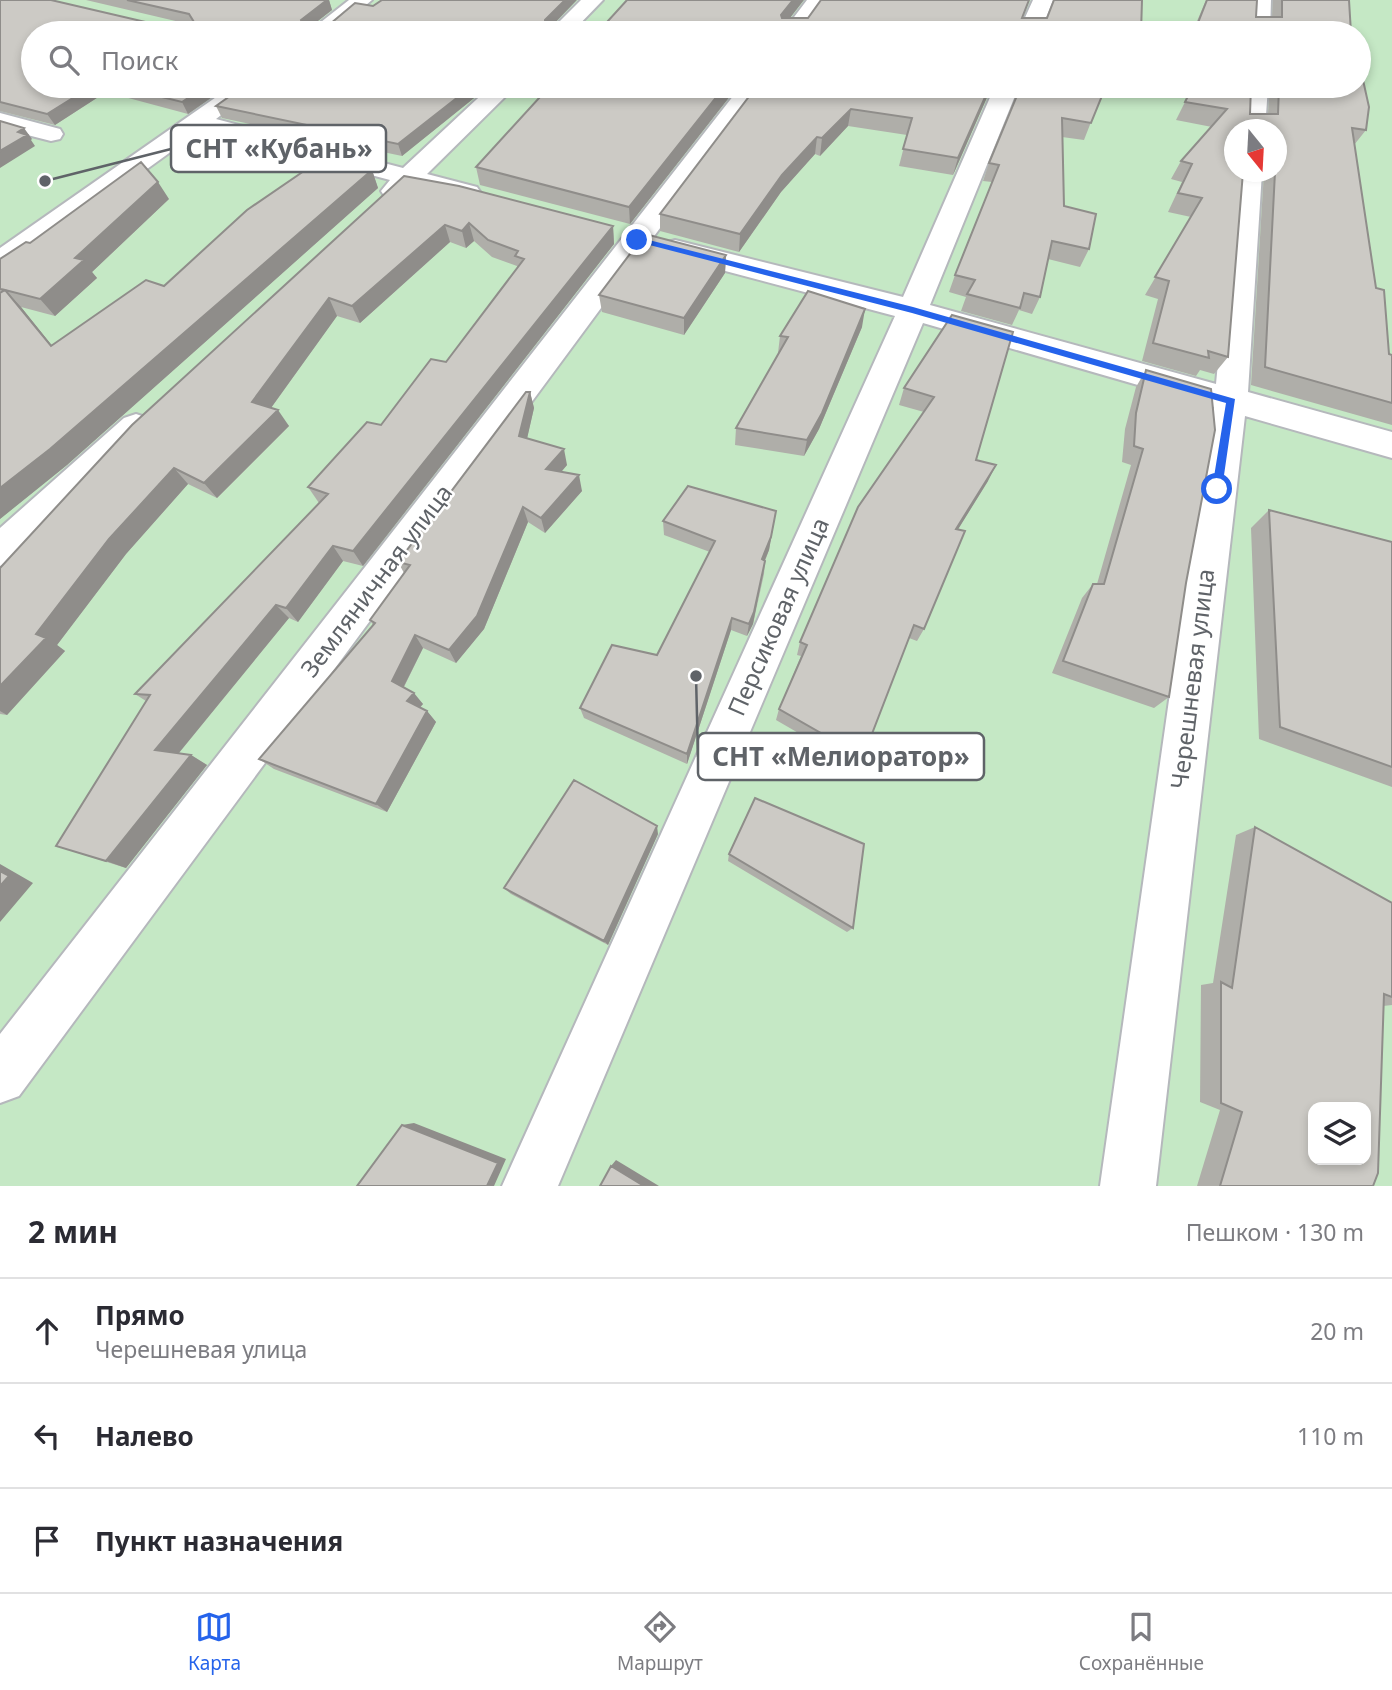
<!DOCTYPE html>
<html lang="ru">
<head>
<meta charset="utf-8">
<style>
	:root { --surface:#fff; --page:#f7f7f7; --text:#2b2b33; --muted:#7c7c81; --line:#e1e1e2; --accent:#2563eb }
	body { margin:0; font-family:"Noto Sans",sans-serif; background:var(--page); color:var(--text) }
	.controls { position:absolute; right:21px; bottom:21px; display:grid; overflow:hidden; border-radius:14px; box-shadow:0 4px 10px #0003 }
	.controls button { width:63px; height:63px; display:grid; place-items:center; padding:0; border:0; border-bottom:2px solid var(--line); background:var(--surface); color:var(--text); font:35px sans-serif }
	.compass { position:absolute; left:1224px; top:119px; width:63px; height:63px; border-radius:50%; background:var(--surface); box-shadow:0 4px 10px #0003; rotate:162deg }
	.stop { position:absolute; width:21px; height:21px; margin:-16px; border:5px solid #2563eb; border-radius:50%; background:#fff }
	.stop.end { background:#2563eb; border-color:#fff; box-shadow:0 2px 7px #0008 }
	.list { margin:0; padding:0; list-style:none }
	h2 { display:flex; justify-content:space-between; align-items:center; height:91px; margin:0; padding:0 28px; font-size:30px }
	h2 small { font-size:23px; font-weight:400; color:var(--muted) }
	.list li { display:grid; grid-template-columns:46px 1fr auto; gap:21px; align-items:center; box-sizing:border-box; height:105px; padding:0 28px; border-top:2px solid var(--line) }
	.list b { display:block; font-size:26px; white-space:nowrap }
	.list p { margin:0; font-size:23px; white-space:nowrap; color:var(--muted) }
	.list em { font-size:23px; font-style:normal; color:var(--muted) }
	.icon { flex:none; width:38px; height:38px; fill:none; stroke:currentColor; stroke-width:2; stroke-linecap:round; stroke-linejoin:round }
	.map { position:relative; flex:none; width:1392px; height:1186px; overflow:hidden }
	.search { position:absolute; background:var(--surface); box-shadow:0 4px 10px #0003; left:21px; right:21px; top:21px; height:77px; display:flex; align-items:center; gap:18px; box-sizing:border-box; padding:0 24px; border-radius:38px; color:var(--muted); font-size:26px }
	.sheet { height:406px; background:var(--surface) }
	nav { display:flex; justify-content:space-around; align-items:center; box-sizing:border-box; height:98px; border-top:2px solid var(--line); background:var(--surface); font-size:19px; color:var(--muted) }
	nav a { display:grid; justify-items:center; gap:4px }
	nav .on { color:var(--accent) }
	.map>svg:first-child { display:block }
</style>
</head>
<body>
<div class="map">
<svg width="1392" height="1186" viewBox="0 0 1392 1186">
	<rect width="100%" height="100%" fill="#f1efe8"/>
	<path fill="#c5e8c5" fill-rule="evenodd" d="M0,0H1392V1186H0ZM33,33H1359V86H33ZM1234,130H1276V172H1234ZM1313,1107H1366V1160H1313Z"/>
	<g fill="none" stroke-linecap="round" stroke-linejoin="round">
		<defs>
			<path id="minor" d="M349,0H372L332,33H307Z
				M581,0H603L571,33H548Z
				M807,0H828L804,33H782Z
				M1033,0H1053L1040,33H1018Z
				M1251,0H1271L1270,33H1248Z
				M232,86H259L216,119L403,168L491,86H516L427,174L477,187L481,193L477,199L468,201L414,187C404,196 399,200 385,197L381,191L390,180L201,130L10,268L0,271V248Z
				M741,86H765L19,1096L0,1103V1034Z
				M995,86H1019L930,305L1216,384L1236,172H1262L1248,392L1392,432V458L1245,416L1156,1186H1100L1199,489L1214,407L923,323L558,1186H502L895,316L665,255L661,249L665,243L675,240L903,297Z
				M1244,86H1268L1265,130H1241Z
				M0,113L60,129L63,134L60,139L51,141L0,128Z
				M136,414L148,418L153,427L148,436L13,562L0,566V528L124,418Z"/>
		</defs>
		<use href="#minor" stroke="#b5b8bc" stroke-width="4"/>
		<use href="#minor" fill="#fff" fill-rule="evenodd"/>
	</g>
	<path fill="#afaea9" d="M0,0L154,24L184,23L86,0H329L332,10L314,24H330L373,6L550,28L551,33H33V86H228L188,114L106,92L55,125L0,111Z
		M1206,0H1257L1256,17H1272L1273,0H1349L1351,33H1192Z
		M489,86L402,156L222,118L216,106Z
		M738,86L630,224L480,185L476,167Z
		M757,86H992L953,175L899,166L907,135L848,126L820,156L815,154L781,192L739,252L660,231V214Z
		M1105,86L1084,140L1062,137L1064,206L1089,249L1080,267L1048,259L1040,297L1032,314L1019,310L1012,325L961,311L966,297L949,292L955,275L992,182L983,181L989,163Z
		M1193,86L1250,114H1268L1270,86H1359L1366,130L1354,145L1376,288L1389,354L1392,355V425L1251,385L1264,172H1277V130H1235L1228,357L1214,374L1200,370L1196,376L1142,361L1158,299L1145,295L1191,217L1168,212L1182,182L1171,179L1181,161L1212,127L1176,120Z
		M372,170L378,188L67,465L0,519V259L30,243L169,199L92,272L97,278L55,316L21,307L52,346L164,286Z
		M404,176L613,226L614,244L363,566L343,561L298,622L289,618L179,753L191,755L207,765L126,868L56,846L146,701L135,694L319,503L308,487L381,425L446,362L517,268V266L492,257L474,241L466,248L450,242L360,323L337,316L271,408L289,426L217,498L188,484L126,554L57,645L65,651L7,715L0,714V568Z
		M726,255L725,273L684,335L602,312L599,295Z
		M952,315L976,460L988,481L958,529L924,629L917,641L909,638L863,757L857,767L776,720L779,709L801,656L797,655L800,642L924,412L899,405L904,388Z
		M862,327L819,429L804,456L735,445L736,428L779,353H778L780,336Z
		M1146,370L1186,583L1169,697L1154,708L1052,673L1082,598L1093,584H1097L1131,465L1122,462L1125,429L1136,387Z
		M530,392L534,408L527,438L567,465L561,472L582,491L545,533L528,522L484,629L456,663L423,648L404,687L423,704L420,707L427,711L436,722L387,812L274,769L259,759L373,625L370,620L404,573L398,562Z
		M1269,510L1392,542V787L1259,739L1251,528Z
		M776,511L769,550L765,561L764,574L753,624L747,636L731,630L687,764L584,718L580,708L657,655L710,552L664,535L663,521Z
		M1255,827L1392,903V1005L1383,1006L1373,1186H1197L1220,1110L1200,1102L1201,985L1213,983L1236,835Z
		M658,834L608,945L511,894L504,888Z
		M729,854L853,928L847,932L728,861Z"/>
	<path fill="#8f8d8a" d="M327,0H329L332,10L305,31L301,20Z
		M565,0H577L550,28L551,33H538L545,20Z
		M793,0H804L780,31L781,15Z
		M92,86H102L106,92L55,125L47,114Z
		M206,86H228L188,114L182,102Z
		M472,86H489L402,156L398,144Z
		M725,86H738L630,224L629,207Z
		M990,86H992L953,175L958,158Z
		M851,109L848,126L820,156L822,138Z
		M24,128L32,139L31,140L35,146L0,168V151L18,132Z
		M817,137L815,154L781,192L739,252L740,234L782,175Z
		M372,170L378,188L67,465L0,519V488Z
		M158,182L169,199L92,272L97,278L55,316L40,299L75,258Z
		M469,223L474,241L466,248L462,231Z
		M445,225L450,242L360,323L352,306Z
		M613,226L614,244L363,566L353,551Z
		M726,255L725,273L684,335V318Z
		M5,290L21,307L66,363L51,346Z
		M329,298L337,316L263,419L252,402Z
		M865,309L862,327L819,429L804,456L807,440Z
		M530,392L534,408L524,452L519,436Z
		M278,410L289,426L217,498L204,483Z
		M564,449L567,465L550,485L546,469Z
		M996,465L988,481L949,544L956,529Z
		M174,468L188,484L126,554L57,645L65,651L7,715L0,711V686L36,634L109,539Z
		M579,475L582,491L545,533L541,518Z
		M523,507L528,522L484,629L456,663L449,650Z
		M776,511L769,550L760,572L762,559Z
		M333,546L343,561L298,622L286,608Z
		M765,561L753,624L747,636L749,624Z
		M276,605L289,618L173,760L155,750Z
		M732,618L731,630L687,764V754Z
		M415,635L423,648L401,692L392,681Z
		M414,693L423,704L416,712L407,701Z
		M427,711L436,722L387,812L376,804Z
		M191,755L207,765L126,868L106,861Z
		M657,826L658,834L608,945L604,941Z
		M0,864L33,883L0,922Z
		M414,1123L506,1159L494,1186H487L402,1125Z
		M616,1160L659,1186H644L611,1166Z"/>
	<path fill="#cccac5" stroke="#8f8d8a" stroke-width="2" fill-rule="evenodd" d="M0,0H51L154,24L194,22L189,14L127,0H327L301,20L303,25L330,24L355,3L373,6L382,0H565L545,20V24L549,25L538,33H33V86H92L47,114L0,102Z
		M627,0H793L781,15L782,18H808L821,0H1029L1022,18H1047L1054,0H1142L1141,33H597Z
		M1207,0H1257L1256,17H1282V0H1349L1351,33H1194Z
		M1359,70L1361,71L1369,107L1366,130L1352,128L1376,288L1384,290L1389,354L1392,355V403L1265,367L1275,172H1277V130H1235V172H1243L1228,357L1208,351L1209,358L1153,343L1169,281L1155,277L1202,198L1178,193L1192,164L1181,161L1227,109L1185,102L1193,86H1251L1250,114H1278L1279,86H1359Z
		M117,86H206L182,102Z
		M244,86H472L398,144L216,106Z
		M550,86H725L629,207L476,167Z
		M757,86H990L958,158L903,149L912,118L851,109L822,138L817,137L782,175L740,234L660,214Z
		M1021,86H1106L1091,123L1062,118L1064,206L1096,214L1089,249L1052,241L1040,297L1024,293L1020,308L967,294L975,280L955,275L999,165L989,163Z
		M0,121L24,128L18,132L27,135L0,151Z
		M320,160L372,170L50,449L0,488V293L5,290L0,289V259L26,242L30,243L141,162L158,182L75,258L84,260L40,299L5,290L51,346L146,280L164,286L247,210Z
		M404,176L459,186L613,226L353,551L333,546L286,608L276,605L155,750L191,755L106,861L56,846L150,695L135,694L328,494L308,487L367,422L381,425L431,359L446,362L524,259L515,256L518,251L488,240L469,223L462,231L445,225L352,306L329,298L252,402L278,410L204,483L174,468L109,539L36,634L46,638L0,686V568L132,425Z
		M645,234L726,255L684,318L599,295Z
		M808,291L865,309L822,413L807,440L736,428L788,337L780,336Z
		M952,315L1013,332L976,460L996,465L956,529L965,531L924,629L914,625L863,757L779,709L807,645L800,642L858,507L934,397L904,388Z
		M1146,370L1211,389L1215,430L1186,583L1169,697L1063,661L1093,584H1104L1143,449L1134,446L1136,413Z
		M526,392H530L519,436L564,449L546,469L579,475L541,518L523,507L477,616L449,650L415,635L392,681L414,693L407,701L427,711L376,804L259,759L375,623L370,620L410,565L398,562Z
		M688,486L776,511L771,537L762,559L765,561L754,612L749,624L732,618L687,754L580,708L612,645L657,655L715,541L663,521Z
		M1269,510L1392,542V767L1280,727Z
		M574,780L657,826L604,941L504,888Z
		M755,798L864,844L853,928L729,854Z
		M1255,827L1392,903V997L1384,994L1378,1173L1373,1186H1220L1242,1112L1221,1103V982L1232,988ZM1313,1107H1366V1160H1313Z
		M0,871L9,876L0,886Z
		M402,1125L498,1163L487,1186H357Z
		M611,1166L644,1186H600Z"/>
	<path fill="#2563eb" d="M637,237L913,307L1235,399L1222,489L1217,493L1212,489L1226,403L912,313L634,241Z"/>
	<g text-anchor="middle" stroke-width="5" stroke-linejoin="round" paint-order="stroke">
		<g font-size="24" fill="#5f6368" stroke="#fff">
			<text transform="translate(377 581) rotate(-53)" y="8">Земляничная улица</text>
			<text transform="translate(779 617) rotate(-66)" y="8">Персиковая улица</text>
			<text transform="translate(1193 679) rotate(-83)" y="8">Черешневая улица</text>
		</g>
	</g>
	<path fill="none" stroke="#5f6368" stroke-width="2.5" d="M45 181L171 149M696 676L698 757"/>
	<g fill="#5f6368" stroke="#fff" stroke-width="2.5">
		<circle cx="45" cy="181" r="7"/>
		<circle cx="696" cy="676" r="7"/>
	</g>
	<g fill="#fff" stroke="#5f6368" stroke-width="2.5">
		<rect x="171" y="125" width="215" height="47" rx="7"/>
		<rect x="698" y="733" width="286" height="47" rx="7"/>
	</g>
	<g font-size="26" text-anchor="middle" font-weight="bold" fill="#5f6368">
		<text x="279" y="158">СНТ «Кубань»</text>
		<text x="841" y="766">СНТ «Мелиоратор»</text>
	</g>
</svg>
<div class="controls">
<button><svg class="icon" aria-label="layers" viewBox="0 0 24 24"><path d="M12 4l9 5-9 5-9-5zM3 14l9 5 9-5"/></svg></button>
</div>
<svg class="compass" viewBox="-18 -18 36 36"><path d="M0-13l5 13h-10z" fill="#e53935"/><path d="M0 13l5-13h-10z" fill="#7c7c81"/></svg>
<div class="stop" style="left:1217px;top:489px"></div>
<div class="stop end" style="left:637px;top:240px"></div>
<div class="search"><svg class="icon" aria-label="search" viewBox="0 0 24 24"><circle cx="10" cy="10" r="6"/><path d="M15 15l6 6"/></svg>Поиск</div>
</div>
<section class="sheet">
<h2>2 мин<small>Пешком · 130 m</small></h2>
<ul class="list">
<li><svg class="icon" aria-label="ahead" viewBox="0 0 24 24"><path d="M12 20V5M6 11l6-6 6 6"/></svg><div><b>Прямо</b><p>Черешневая улица</p></div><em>20 m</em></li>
<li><svg class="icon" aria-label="left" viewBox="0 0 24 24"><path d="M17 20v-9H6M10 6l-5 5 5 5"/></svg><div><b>Налево</b></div><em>110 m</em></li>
<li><svg class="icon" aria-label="arrive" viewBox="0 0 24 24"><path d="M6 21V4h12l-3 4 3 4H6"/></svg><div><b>Пункт назначения</b></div></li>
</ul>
</section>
<nav>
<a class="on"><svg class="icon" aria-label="map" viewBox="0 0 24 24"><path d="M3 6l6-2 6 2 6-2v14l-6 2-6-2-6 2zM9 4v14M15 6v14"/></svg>Карта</a>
<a><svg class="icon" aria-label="directions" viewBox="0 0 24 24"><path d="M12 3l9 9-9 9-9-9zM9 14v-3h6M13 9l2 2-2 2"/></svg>Маршрут</a>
<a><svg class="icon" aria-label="saved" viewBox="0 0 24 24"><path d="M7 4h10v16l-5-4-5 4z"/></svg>Сохранённые</a>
</nav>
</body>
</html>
